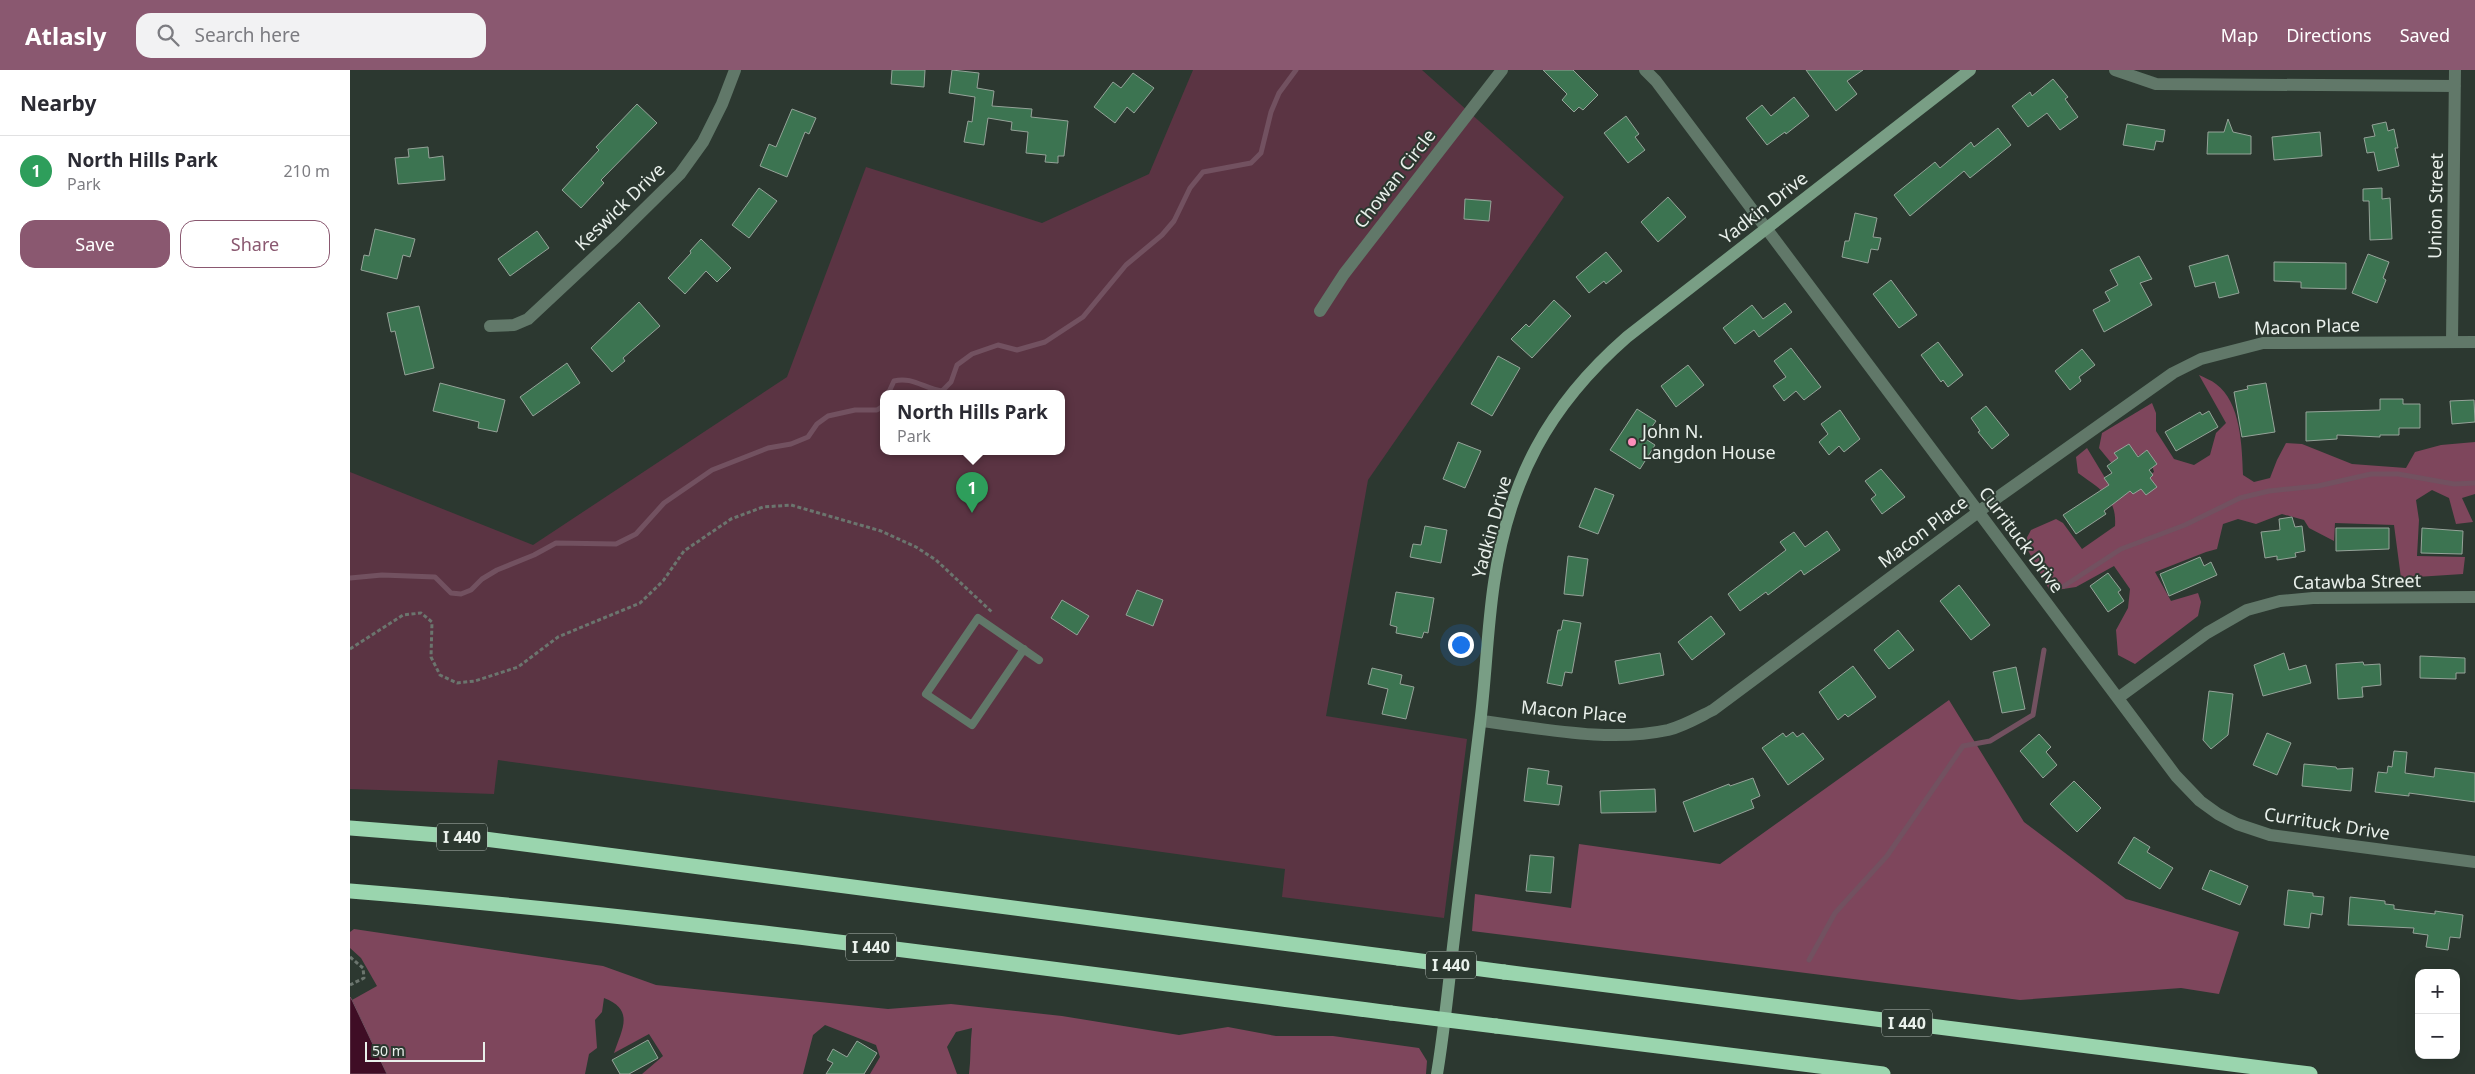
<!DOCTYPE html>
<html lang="en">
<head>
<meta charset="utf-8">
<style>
	:root { --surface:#fff; --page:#f2f2f3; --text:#2b2b33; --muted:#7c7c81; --line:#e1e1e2; --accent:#8a5870 }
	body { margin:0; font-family:"Noto Sans",sans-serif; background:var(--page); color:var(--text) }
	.controls { position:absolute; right:15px; bottom:15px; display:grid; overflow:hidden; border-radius:10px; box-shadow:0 5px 20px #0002 }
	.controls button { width:45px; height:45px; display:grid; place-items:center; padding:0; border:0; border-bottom:1px solid var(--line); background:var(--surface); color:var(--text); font:25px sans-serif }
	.scale { position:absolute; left:15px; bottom:12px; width:120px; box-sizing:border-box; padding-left:5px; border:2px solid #e9f0eb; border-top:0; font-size:14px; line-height:18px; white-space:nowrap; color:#e9f0eb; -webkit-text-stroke:4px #2c3830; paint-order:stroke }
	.you { position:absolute; left:1110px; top:574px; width:18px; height:18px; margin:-12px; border:4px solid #fff; border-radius:50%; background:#1a73e8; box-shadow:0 0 0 8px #1a73e833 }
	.badge { display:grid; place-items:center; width:32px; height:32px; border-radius:50%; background:var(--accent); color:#fff; font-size:16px; font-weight:700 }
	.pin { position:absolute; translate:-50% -41px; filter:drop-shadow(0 1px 2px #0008) }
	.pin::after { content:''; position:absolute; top:26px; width:18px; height:15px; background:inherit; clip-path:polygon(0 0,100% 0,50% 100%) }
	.popup { position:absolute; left:530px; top:320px; width:185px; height:65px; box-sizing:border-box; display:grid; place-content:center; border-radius:10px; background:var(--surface); filter:drop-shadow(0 1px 4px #0005); font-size:16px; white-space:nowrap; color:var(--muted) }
	.popup b { font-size:19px; color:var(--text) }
	.popup::after { content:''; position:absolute; left:50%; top:100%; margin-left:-10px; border:10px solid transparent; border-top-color:var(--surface) }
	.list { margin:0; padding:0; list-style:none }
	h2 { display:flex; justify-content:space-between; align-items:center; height:65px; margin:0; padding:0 20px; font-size:21px }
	h2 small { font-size:16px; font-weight:400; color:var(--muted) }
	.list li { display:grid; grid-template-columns:32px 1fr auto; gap:15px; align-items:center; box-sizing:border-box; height:70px; padding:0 20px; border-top:1px solid var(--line) }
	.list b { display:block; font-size:19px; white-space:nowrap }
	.list p { margin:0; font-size:16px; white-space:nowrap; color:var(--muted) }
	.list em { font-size:16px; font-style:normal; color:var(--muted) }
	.actions { display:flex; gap:10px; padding:15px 20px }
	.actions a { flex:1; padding:11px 0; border:1px solid var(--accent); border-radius:15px; text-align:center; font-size:18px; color:var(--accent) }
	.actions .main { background:var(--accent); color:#fff }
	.icon { flex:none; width:28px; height:28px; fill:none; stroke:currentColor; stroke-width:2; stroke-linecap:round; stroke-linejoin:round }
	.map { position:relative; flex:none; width:2125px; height:1004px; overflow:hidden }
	header { display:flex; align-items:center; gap:30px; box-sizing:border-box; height:70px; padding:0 25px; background:var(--accent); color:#fff }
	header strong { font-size:24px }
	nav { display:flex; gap:28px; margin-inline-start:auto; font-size:18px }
	.search { width:350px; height:45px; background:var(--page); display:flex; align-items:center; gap:12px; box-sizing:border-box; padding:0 18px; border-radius:15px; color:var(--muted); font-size:19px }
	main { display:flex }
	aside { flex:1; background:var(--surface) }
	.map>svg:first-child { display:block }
</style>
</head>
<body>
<header>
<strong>Atlasly</strong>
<div class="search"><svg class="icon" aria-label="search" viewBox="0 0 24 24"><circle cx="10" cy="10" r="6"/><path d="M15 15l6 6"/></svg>Search here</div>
<nav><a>Map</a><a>Directions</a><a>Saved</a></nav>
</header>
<main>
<aside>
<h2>Nearby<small></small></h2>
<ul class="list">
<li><span class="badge" style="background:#2e9e5b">1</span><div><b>North Hills Park</b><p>Park</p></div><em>210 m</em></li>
</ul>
<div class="actions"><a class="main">Save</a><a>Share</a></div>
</aside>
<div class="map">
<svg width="2125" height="1004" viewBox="0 0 2125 1004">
	<rect width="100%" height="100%" fill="#2c3830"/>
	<path fill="#5b3443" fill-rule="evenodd" d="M843,0H1072L1214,127L1018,410L976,646L1117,669L1094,848L932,827L935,799L148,690L144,724L0,719V402L183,475L437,307L516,97L692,153L799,104ZM533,324H711V382H533Z"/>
	<path fill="#7e465c" d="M1849,305C1855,308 1861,310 1866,314C1891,332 1892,377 1893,405L1904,412L1920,408L1927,390L1936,373L1952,374L2002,394L2056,398L2065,382L2091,375L2125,372V424L2112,428L2123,452L2106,454L2099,428L2082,420L2066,430L2069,450L2067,486L2115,487L2113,504L2051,508L2044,455L1985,453L1984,471L1959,458L1954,450L1932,444L1906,454L1888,449L1873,454L1867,479L1856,482L1805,502L1821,531L1848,523L1851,532L1848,546L1785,594L1768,585L1766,560L1778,538L1780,519L1764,496L1726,517L1700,521L1674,473L1681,460L1706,449L1713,453L1732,479L1765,456C1767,427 1750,419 1728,403L1726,387L1737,378L1760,416L1774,422L1804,402L1798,382L1763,395L1749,378L1752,363L1802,333L1806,343V361L1824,389L1844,395L1860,385L1866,363L1876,353Z
		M1599,630L1674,752L1776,829L1889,862L1869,924L1831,918L1670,930L1122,861L1125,824L1221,838L1229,774L1370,794Z
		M4,859L253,896L306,915L538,939L601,934L712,946L829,965L878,957L926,966H983L1069,978L1077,991L1076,1004H619C621,989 620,973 622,958L606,962L597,977L607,1004H520L530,987L526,975L475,955L463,965L453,1004H292L313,986L299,964L264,983C272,959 285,940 254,928L252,942L245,950L247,978L239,984L235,1004H37L2,930L27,916L11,888L0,878V862Z"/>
	<path fill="#3f0d25" stroke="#725160" d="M0,927L2,930L37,1004H0Z"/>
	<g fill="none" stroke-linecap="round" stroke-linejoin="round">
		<path stroke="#725160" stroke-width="5" d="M538,324L544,311C562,306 575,319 592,321L601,312L607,295L622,284L648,275L667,280L695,272L733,247L776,195L812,165L824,151L840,118L853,102L901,93L911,83L921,42L929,23L946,0
			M0,508L32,505L85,507L101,523L111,524L121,520L132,509L147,500L184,485L206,473L266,474L286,464L314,433L362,400L418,378L441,374L458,367L467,354L478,346L505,340H527L533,336
			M1714,516L1771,479L1835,455L1890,428L1919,421L1968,416L2021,404H2048L2104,414L2125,413
			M1459,890L1485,843L1537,786L1613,676L1640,671L1683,645L1694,580"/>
	</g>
	<path fill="#3c7451" stroke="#95a399" d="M542,0H575L574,17L541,14Z
		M602,0L629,3L627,18L644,21L642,36L682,39L681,47L718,51L714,86H708V93L695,92L696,85L676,83L678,62L661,60L662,52L638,48L634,75L614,72L618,51L622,52L625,27L599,23Z
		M1193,0H1223L1248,25L1233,40L1229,37L1224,42L1212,30L1217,24Z
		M1456,0H1513L1497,11L1507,24L1486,41Z
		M783,3L804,18L784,43L777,37L765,53L744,37L763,12L771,18Z
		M1703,9L1718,27L1715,29L1728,47L1710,60L1697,43L1678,57L1662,36L1680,22L1682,26Z
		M1444,27L1459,46L1436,64L1435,62L1417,75L1396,48L1412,35L1421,46Z
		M287,34L307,53L251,110L254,113L231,138L212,120L249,80L246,77Z
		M442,39L466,48L459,64L455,62L437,107L410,96L419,74L426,77Z
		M1276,46L1289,64L1285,67L1295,80L1278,93L1254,63Z
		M1878,49L1883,62L1901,66V84H1857L1858,62H1874Z
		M2036,52L2038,61L2044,59L2048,78H2045L2049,96L2028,101L2024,82L2017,83L2014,68L2025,66L2022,55Z
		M1777,54L1815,60L1813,72L1806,71L1804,80L1773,75Z
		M1648,58L1661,75L1620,108L1614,101L1560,146L1544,125L1585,92L1590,98L1621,72L1624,77Z
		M1970,62L1972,86L1924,90L1922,67Z
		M78,77L79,88L93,86L95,110L48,114L45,88L59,87L58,79Z
		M409,118L427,131L399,168L382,155Z
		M2032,118V129L2040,128L2042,169L2020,170L2019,131H2013V119Z
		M1318,127L1336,147L1308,172L1291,152Z
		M1115,129L1141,131L1139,151L1114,149Z
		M1505,143L1527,148L1523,167L1531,168L1528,180L1521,179L1518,193L1492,187L1495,171H1499Z
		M25,159L65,169L60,187L53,185L47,209L11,200L14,185L19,186Z
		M187,161L199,178L160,206L148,189Z
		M351,169L381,198L367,212L356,201L335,224L318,208L341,183L340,181Z
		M1256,182L1272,201L1256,214L1254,211L1239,223L1226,207Z
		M2018,184L2039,192L2033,208L2036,210L2027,233L2002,223Z
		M1878,185L1889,223L1869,228L1865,212L1845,217L1839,196Z
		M1789,186L1802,209L1790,213L1802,235L1754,262L1743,240L1760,231L1755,222L1768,215L1760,200Z
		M1924,192L1996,193V219L1951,218V212L1924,211Z
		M1541,210L1567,245L1549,258L1523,224Z
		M1204,230L1221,246L1182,288L1161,269L1176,254L1179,257Z
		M289,232L310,256L273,288L275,291L262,302L241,278Z
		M1435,233L1442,242L1409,267L1404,260L1385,274L1373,258L1402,235L1413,249Z
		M69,236L84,298L55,305L45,261L41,262L37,243Z
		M1588,272L1613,305L1598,317L1593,310L1591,312L1571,285Z
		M1441,278L1471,317L1454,330L1446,321L1434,331L1423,316L1436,307L1424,291Z
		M1732,279L1745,295L1729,307L1731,311L1720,320L1705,301Z
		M1148,286L1170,298L1142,346L1121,334Z
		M217,293L230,313L183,346L170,327Z
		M1338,295L1354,315L1326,337L1311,316Z
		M90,313L155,330L147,362L128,358L129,352L83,341Z
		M1916,313L1925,362L1892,367L1884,322L1898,319L1897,316Z
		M2030,329H2053V334H2070V358H2049V365H2030V367L1987,365V369L1956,371V342L2030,340Z
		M2124,330L2125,352L2102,354L2100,331Z
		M1636,336L1659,365L1642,379L1628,362L1630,361L1621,348Z
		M1287,339L1306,351L1294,368L1305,375L1290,399L1260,380Z
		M1490,340L1510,369L1494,382L1489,376L1479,385L1469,372L1478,364L1471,354Z
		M1859,341L1868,357L1826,381L1815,362L1850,342L1852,345Z
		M1108,372L1131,381L1115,418L1093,409Z
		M1779,374L1788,387L1797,380L1807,394L1799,400L1803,405L1800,408L1807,417L1796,425L1791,419L1783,424L1780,421L1754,441L1756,444L1726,464L1713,445L1759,415L1754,408L1762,403L1757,396L1768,388L1764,383Z
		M1531,399L1555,427L1532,444L1521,429L1526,425L1515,411Z
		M1245,418L1264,425L1248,464L1229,457Z
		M1942,447L1945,457L1952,456L1955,481L1945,483L1946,487L1927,490V486L1915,488L1911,462L1930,460L1929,449Z
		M1075,456L1097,460L1091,493L1060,487L1063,474L1071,475Z
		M1986,458H2039V479L1986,481Z
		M2072,458L2113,461L2112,484L2071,483Z
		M1477,461L1490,480L1454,505L1451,500L1418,525L1416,522L1390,541L1378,524L1436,480L1430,472L1444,462L1455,477Z
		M1218,486L1238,489L1233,526L1214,524Z
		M1850,487L1854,496L1861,492L1867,505L1819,526L1810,504Z
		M1758,503L1771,520L1768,522L1774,531L1758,542L1740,516Z
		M1609,515L1640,555L1621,570L1590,531Z
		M787,520L813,530L803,556L776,545Z
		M1046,522L1084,528L1078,563L1074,562L1072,568L1046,563L1047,557L1040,555Z
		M712,530L739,546L727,565L701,548Z
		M1361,546L1375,564L1342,590L1328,572Z
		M1213,550L1231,553L1222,603L1215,602L1212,616L1197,613L1208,560H1211Z
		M1548,560L1564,580L1539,599L1524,580Z
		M1310,583L1314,605L1269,614L1265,591Z
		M1934,583L1939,600L1956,595L1961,613L1913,626L1904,595Z
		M2070,586L2115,588V603H2106V609L2070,608Z
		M2013,592L2014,595L2030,594L2031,615L2012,617L2013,627L1988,629L1986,594Z
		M1503,596L1526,627L1498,647L1495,644L1488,650L1469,622Z
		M1666,597L1675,639L1652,643L1643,602Z
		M1022,598L1052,605L1050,614L1064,617L1056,649L1032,644L1038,619L1018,614Z
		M1859,621L1883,624L1878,665L1861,679L1853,670Z
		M1443,662L1447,667L1453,663L1474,689L1438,715L1412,678L1433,663L1436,667Z
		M1917,663L1941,673L1927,705L1903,695Z
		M1689,664L1701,677L1696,682L1707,695L1693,708L1670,681Z
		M2044,681L2057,682L2055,703L2084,707L2085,698L2125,703V732L2059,723V726L2025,722L2028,702L2037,703L2038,696L2042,697Z
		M1954,694L1986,697L1987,699L2003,698L2001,721L1952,716Z
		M1178,698L1199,701L1197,714L1212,716L1209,735L1174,731Z
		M1403,708L1410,726L1401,730L1404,738L1344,762L1333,732L1379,714L1380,716Z
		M1724,711L1751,738L1727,762L1700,734Z
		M1305,719L1306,742L1251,743L1250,721Z
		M1784,767L1800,777L1797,782L1823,798L1810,819L1768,793Z
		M1180,785L1204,787L1201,823L1176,821Z
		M1860,800L1898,816L1890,835L1852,819Z
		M1938,820L1963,823V826L1974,827L1972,845L1961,843L1959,858L1934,855Z
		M2000,827L2035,831V834L2044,835V839L2085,844V841L2113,845L2110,868L2100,867L2098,880L2076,877L2078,865L2063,863L2064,858L1998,855Z
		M298,970L308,988L279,1004H270L262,990Z
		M507,971L527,983L514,1004H476L483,993L477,990L483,979L497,987Z"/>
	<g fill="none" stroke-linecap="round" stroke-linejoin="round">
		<path stroke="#6b756e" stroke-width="3" stroke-dasharray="4 2.5" stroke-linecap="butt" d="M0,579L53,545L71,543L82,552L81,587L90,605L107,613L125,611L168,597L208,567L290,533L313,511L334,481L381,449L413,437L441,435L531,461L566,477L586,490L643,543
			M0,887L13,898L14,908L0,915"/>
		<path stroke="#617869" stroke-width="8" d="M674,579L622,655L576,624L628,548L689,590"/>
		<path stroke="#617869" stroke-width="12" d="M1295,0L1306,11L1826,706L1850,731L1868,744L1887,754L1920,765L2125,792
			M1765,0L1806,14L2105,16
			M970,241L994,204L1152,0
			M140,256L164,255L178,249L267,166L330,104L353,72L372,34L385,0
			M2102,272L2105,0
			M1768,628L1857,563L1897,540L1930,531L1963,528L2125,527
			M1131,651C1191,658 1257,673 1318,660C1334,656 1349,647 1363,640L1651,425L1823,303L1851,289L1913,273L2125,272"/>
		<path stroke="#799e85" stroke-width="12" d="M1087,1004C1095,956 1099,908 1105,860C1113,791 1122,722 1130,654C1136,607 1137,560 1144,513C1159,410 1198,336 1277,267L1620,0"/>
		<path stroke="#9ad5ae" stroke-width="15" d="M0,758L127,768L1048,888
			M0,821C348,849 695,899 1041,943
			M1154,902L1960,1004
			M1146,956L1533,1004"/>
		<path stroke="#9ad5ae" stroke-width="15" d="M1048,888L1154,902
			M1041,943L1146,956"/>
	</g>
	<circle fill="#fe8ebb" stroke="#2c3830" stroke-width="2" cx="1282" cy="372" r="5"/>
	<g text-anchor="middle" stroke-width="4" stroke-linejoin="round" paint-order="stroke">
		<g fill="#2c3830" stroke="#b0b9b3" stroke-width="1">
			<rect x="87" y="753.5" width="50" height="27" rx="4"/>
			<rect x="496" y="863.5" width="50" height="27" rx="4"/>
			<rect x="1076" y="881.5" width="50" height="27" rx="4"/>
			<rect x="1532" y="939.5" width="50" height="27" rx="4"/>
		</g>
		<g font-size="16" font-weight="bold" fill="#e9f0eb">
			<text x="112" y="773">I 440</text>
			<text x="521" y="883">I 440</text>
			<text x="1101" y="901">I 440</text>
			<text x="1557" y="959">I 440</text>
		</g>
		<g font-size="18" fill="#e9f0eb" stroke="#2c3830">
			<text transform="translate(1045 109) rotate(-52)" y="6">Chowan Circle</text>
			<text transform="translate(2086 136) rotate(-89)" y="6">Union Street</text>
			<text transform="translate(270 137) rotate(-44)" y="6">Keswick Drive</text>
			<text transform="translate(1414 138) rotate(-38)" y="6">Yadkin Drive</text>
			<text transform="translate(1957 257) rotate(-2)" y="6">Macon Place</text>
			<text transform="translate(1142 457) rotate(-75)" y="6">Yadkin Drive</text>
			<text transform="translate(1573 462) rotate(-37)" y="6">Macon Place</text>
			<text transform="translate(1671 470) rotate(53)" y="6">Currituck Drive</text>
			<text transform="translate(2007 512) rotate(-1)" y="6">Catawba Street</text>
			<text transform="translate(1224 642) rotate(5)" y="6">Macon Place</text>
			<text transform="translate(1977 754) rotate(9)" y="6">Currituck Drive</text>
		</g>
		<g font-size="18" fill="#e9f0eb" stroke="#2c3830" text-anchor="start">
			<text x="1292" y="368">John N.<tspan x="1292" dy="21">Langdon House</tspan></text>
		</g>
	</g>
</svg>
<div class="controls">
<button>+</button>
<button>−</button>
</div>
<div class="scale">50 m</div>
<div class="you"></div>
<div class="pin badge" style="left:622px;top:443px;background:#2e9e5b">1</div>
<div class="popup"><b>North Hills Park</b>Park</div>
</div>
</main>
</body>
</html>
